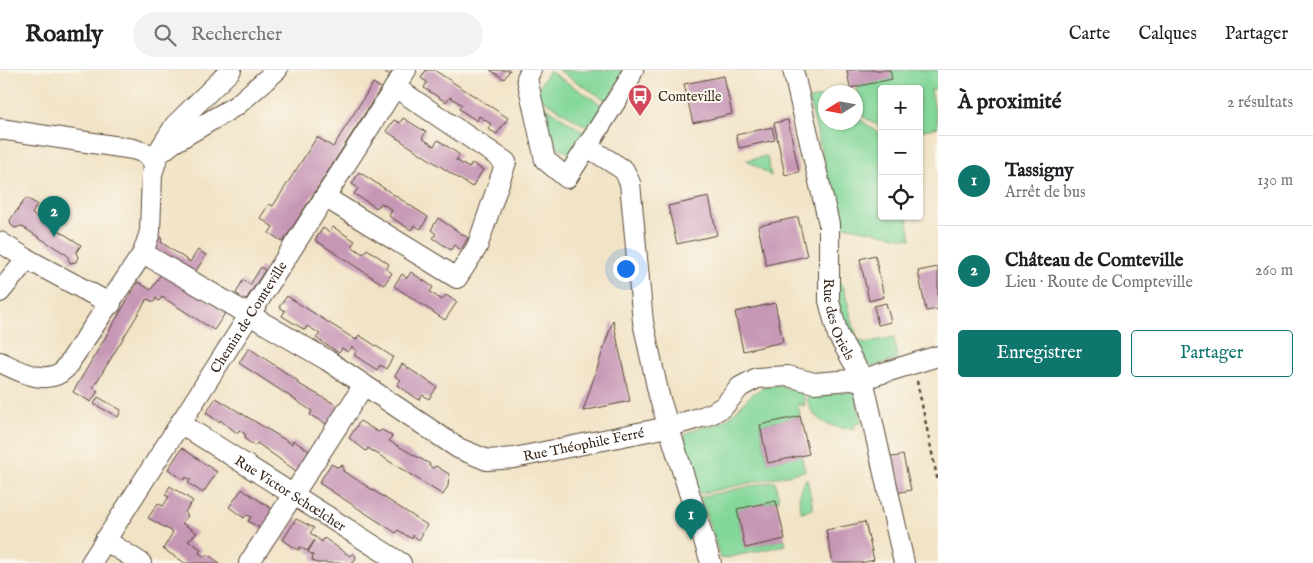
<!DOCTYPE html>
<html lang="fr">
<head>
<meta charset="utf-8">
<style>
	:root { --surface:#fff; --page:#f2f2f2; --text:#202124; --muted:#757577; --line:#e0e0e0; --accent:#0f766e }
	body { margin:0; font-family:"IM FELL English",serif; background:var(--page); color:var(--text) }
	.controls { position:absolute; right:15px; top:15px; display:grid; overflow:hidden; border-radius:5px; box-shadow:0 1px 4px #0004 }
	.controls button { width:45px; height:45px; display:grid; place-items:center; padding:0; border:0; border-bottom:1px solid var(--line); background:var(--surface); color:var(--text); font:25px sans-serif }
	.compass { position:absolute; left:818px; top:15px; width:45px; height:45px; border-radius:50%; background:var(--surface); box-shadow:0 1px 4px #0004; rotate:259deg }
	.you { position:absolute; left:625px; top:198px; width:18px; height:18px; margin:-12px; border:4px solid #fff; border-radius:50%; background:#1a73e8; box-shadow:0 0 0 8px #1a73e833 }
	.badge { display:grid; place-items:center; width:32px; height:32px; border-radius:50%; background:var(--accent); color:#fff; font-size:16px; font-weight:700 }
	.pin { position:absolute; translate:-50% -41px; filter:drop-shadow(0 1px 2px #0008) }
	.pin::after { content:''; position:absolute; top:26px; width:18px; height:15px; background:inherit; clip-path:polygon(0 0,100% 0,50% 100%) }
	.list { margin:0; padding:0; list-style:none }
	h2 { display:flex; justify-content:space-between; align-items:center; height:65px; margin:0; padding:0 20px; font-size:21px }
	h2 small { font-size:16px; font-weight:400; color:var(--muted) }
	.list li { display:grid; grid-template-columns:32px 1fr auto; gap:15px; align-items:center; box-sizing:border-box; height:90px; padding:0 20px; border-top:1px solid var(--line) }
	.list b { display:block; font-size:19px; white-space:nowrap }
	.list p { margin:0; font-size:16px; white-space:nowrap; color:var(--muted) }
	.list em { font-size:16px; font-style:normal; color:var(--muted) }
	.actions { display:flex; gap:10px; padding:15px 20px }
	.actions a { flex:1; padding:11px 0; border:1px solid var(--accent); border-radius:5px; text-align:center; font-size:18px; color:var(--accent) }
	.actions .main { background:var(--accent); color:#fff }
	.icon { flex:none; width:28px; height:28px; fill:none; stroke:currentColor; stroke-width:2; stroke-linecap:round; stroke-linejoin:round }
	.map { position:relative; flex:none; width:938px; height:493px; overflow:hidden }
	header { display:flex; align-items:center; gap:30px; box-sizing:border-box; height:70px; padding:0 25px; background:var(--surface); border-bottom:1px solid var(--line) }
	header strong { font-size:24px }
	nav { display:flex; gap:28px; margin-inline-start:auto; font-size:18px }
	.search { width:350px; height:45px; background:var(--page); display:flex; align-items:center; gap:12px; box-sizing:border-box; padding:0 18px; border-radius:28px; color:var(--muted); font-size:19px }
	main { display:flex }
	aside { flex:1; background:var(--surface) }
	.map>svg:first-child { display:block }
</style>
</head>
<body>
<header>
<strong>Roamly</strong>
<div class="search"><svg class="icon" aria-label="search" viewBox="0 0 24 24"><circle cx="10" cy="10" r="6"/><path d="M15 15l6 6"/></svg>Rechercher</div>
<nav><a>Carte</a><a>Calques</a><a>Partager</a></nav>
</header>
<main>
<div class="map">
<svg width="938" height="493" viewBox="0 0 938 493">
	<rect width="100%" height="100%" fill="#fbf7ec"/>
	<filter id="ink" filterUnits="userSpaceOnUse"><feTurbulence type="fractalNoise" baseFrequency=".02" numOctaves="2"/><feDisplacementMap in="SourceGraphic" scale="10" xChannelSelector="R" yChannelSelector="G"/><feConvolveMatrix kernelMatrix="1 2 1 2 8 2 1 2 1" color-interpolation-filters="sRGB"/></filter>
	<filter id="wash" filterUnits="userSpaceOnUse"><feTurbulence type="fractalNoise" baseFrequency=".0096" numOctaves="4" result="noise"/><feDisplacementMap in="SourceGraphic" scale="20" xChannelSelector="R" yChannelSelector="G"/><feGaussianBlur stdDeviation="1.12" result="paint"/><feColorMatrix in="noise" values="0 0 0 0 0 0 0 0 0 0 0 0 0 0 0 0 0 1.4 0 .05"/><feComposite in="paint" operator="in"/></filter>
	<g filter="url(#wash)">
		<rect width="100%" height="100%" fill="#f1e3c6"/>
		<path fill="#83d79a" stroke="#5f805c" d="M558,0H627L607,31Z
			M890,0H938V18L931,20L938,57L919,61V19H882V58L862,46L856,17Z
			M549,1L604,36L590,59L534,24Z
			M825,26L826,52H856V36L858,48L882,65V146H907L911,169L839,155L809,29Z
			M539,32L586,64L573,86L548,71Z
			M767,86L771,106L747,90Z
			M838,210L843,215L857,269L865,273L894,267L897,289L874,296L866,294L843,263L836,211Z
			M768,316H780L803,323L805,336L798,334L800,346L760,355L768,392L801,385L805,401L699,424L684,374L685,365C694,356 711,358 722,352C741,341 744,324 768,316Z
			M855,322L862,353L854,354L855,358C835,361 805,349 808,325Z
			M807,408L813,439L801,442C798,430 798,418 807,408Z
			M775,411L779,430L737,440L745,478L785,469L786,475L721,489L700,427Z"/>
		<g id="blocks">
			<path fill="#c696b5" d="M382,0H393L390,5Z
				M426,0H434L508,48L497,64L488,59L491,54L479,46L477,51L459,39L462,35L450,27L446,32L424,18L427,12L421,8Z
				M490,0H510L504,9Z
				M847,0H890L892,9L850,18Z
				M724,6L732,44L693,53L684,14Z
				M373,13L381,18L283,172L269,163L273,157L260,148L269,134L273,136L317,67L333,77Z
				M403,48L426,62L422,68L434,76L438,70L460,85L456,90L469,98L472,93L483,100L472,117L386,61L394,50L400,53Z
				M788,50L799,102L785,105L774,53Z
				M772,57L775,70L739,78L736,65Z
				M359,102L428,147L421,159L414,155L411,160L389,146L392,140L386,136L380,133L377,138L354,124L358,118L352,114Z
				M709,127L717,165L677,174L668,136Z
				M26,128L37,134L32,144L44,152L46,149L53,150L59,157L58,160L81,175L76,183L78,187L76,192L70,193L67,185L21,156L15,158L11,155L10,150Z
				M798,147L807,186L766,195L758,156Z
				M438,148L468,168L461,180L454,175L451,180L433,168L436,164L431,160Z
				M333,157L355,171L351,176L363,184L367,179L389,194L386,199L392,203L384,215L315,170L323,158L329,162Z
				M158,166L162,169L161,172L190,192L198,180L206,185L194,204L152,177Z
				M875,185L884,227L869,231L860,189Z
				M261,197L265,200L243,234L237,230L240,226L236,223L243,210L250,215Z
				M938,197V239L926,241L918,201Z
				M162,202L226,242L214,260L162,227L159,231L156,228L154,232L147,229L93,318L98,321L91,332L73,322L138,212L151,220Z
				M411,202L433,217L430,222L442,230L446,225L457,232L445,250L394,216L402,204L407,208Z
				M287,226L356,270L359,265L393,287L386,299L380,295L377,300L354,285L357,281L352,277L348,282L342,278L339,283L316,268L320,264L314,260L307,256L305,260L282,246L285,241L279,237Z
				M775,233L783,272L743,281L735,242Z
				M886,233L891,252L878,255L874,236Z
				M613,250L630,331L583,341Z
				M249,278L298,311L297,313L342,338L332,357L310,345L312,341L239,293Z
				M402,294L437,317L429,329L423,325L419,330L397,315L401,310L395,306Z
				M98,327L121,340L118,347L94,334Z
				M216,328L292,374L293,370L312,383L299,403L257,373L255,376L246,370L245,364L239,360L237,363L220,350L219,352L206,343Z
				M800,346L809,384L768,393L760,355Z
				M360,351L378,362L382,360L392,366L389,371L430,394L429,396L433,398L436,396L449,404L448,416L443,425L368,378L366,381L349,368Z
				M182,378L217,402L203,423L188,413L191,410L186,407L184,410L168,399Z
				M903,385L911,420L896,423L888,388Z
				M331,394L337,397L343,395V401L427,455L419,470L413,465L412,469L398,460L396,463L319,413Z
				M170,416L193,431L185,442L188,446L182,453L197,463L188,471L201,479L199,483L205,487L207,484L220,493H185L163,479L173,462L148,448L158,433L163,436L169,427L165,425Z
				M242,419L275,441L263,460L248,451L251,447L247,445L244,448L229,437Z
				M776,431L785,469L745,478L737,439Z
				M296,449L314,458L310,463L322,472L324,468L350,486L353,483L356,487L353,493H317L312,490L313,485L308,482L315,470L307,481L300,477L298,480L283,470Z
				M865,452L874,490L861,493H833L826,460Z"/>
		</g>
	</g>
	<g filter="url(#ink)">
		<use href="#blocks" fill-opacity="0" stroke="#564637" stroke-width="1"/>
		<g fill="none" stroke-linecap="round" stroke-linejoin="round">
			<defs>
				<g id="minor">
					<path d="M531,0L527,8L545,90L567,108L628,12L633,0"/>
					<path id="s1" d="M793,0L829,154V231L838,265L863,309L904,493"/>
					<path d="M0,59L133,79L148,84L154,94"/>
					<path d="M586,76L624,100L630,113L643,252L659,326L711,493"/>
					<path d="M163,81L173,73L237,35L277,0"/>
					<path d="M325,127L457,208L477,177L506,92L395,17"/>
					<path d="M0,172L27,189"/>
					<path id="s2" d="M143,183L327,290L458,378L487,390L514,388L668,357L702,347L713,343L724,336L740,317L757,308L788,306L814,313L863,309L938,286"/>
					<path d="M0,222L27,189L111,234"/>
					<path d="M0,292C19,301 47,317 65,299L143,183L150,162L152,104L160,79L175,55L231,0"/>
					<path id="s3" d="M180,353L401,493"/>
					<path d="M105,470L141,493"/>
					<path id="s4" d="M91,493L406,0"/>
					<path d="M249,493L364,315"/>
				</g>
			</defs>
			<use href="#minor" stroke="#564637" stroke-width="22"/>
			<path stroke="#564637" stroke-width="2.5" stroke-dasharray="4 4" stroke-linecap="butt" d="M917,311L938,412"/>
			<use href="#minor" stroke="#fff" stroke-width="20"/>
		</g>
	</g>
	<defs>
		<symbol id="bus-pin" viewBox="-11 -11 22 30"><path d="M0 17L-7.5 6A9.5 9.5 0 1 1 7.5 6Z" fill="#d1495b" stroke="#fbf7ec"/><path d="M-5-6H5V4H4V6H2V4H-2V6H-4V4H-5ZM-3.5-4V0h7V-4ZM-3.5 1.2v1.5H-2V1.2ZM2 1.2v1.5H3.5V1.2Z" fill="#fff"/></symbol>
	</defs>
	<g fill-rule="evenodd">
		<use href="#bus-pin" x="626" y="12" width="28" height="38"/>
	</g>
	<g text-anchor="middle" stroke-width="4" stroke-linejoin="round" paint-order="stroke">
		<g font-size="14" fill="#3b2a1e" stroke="#fbf7ec" text-anchor="start">
			<text x="658" y="31">Comteville</text>
		</g>
		<g font-size="14" fill="#3b2a1e" stroke="#fbf7ec">
			<text dy="5" stroke="none"><textPath href="#s4" startOffset="292">Chemin de Comteville</textPath></text>
			<text dy="5" stroke="none"><textPath href="#s1" startOffset="255">Rue des Oriels</textPath></text>
			<text dy="5" stroke="none"><textPath href="#s2" startOffset="500">Rue Théophile Ferré</textPath></text>
			<text dy="5" stroke="none"><textPath href="#s3" startOffset="131">Rue Victor Schœlcher</textPath></text>
		</g>
	</g>
</svg>
<div class="controls">
<button>+</button>
<button>−</button>
<button><svg class="icon" aria-label="locate" viewBox="0 0 24 24"><circle cx="12" cy="12" r="6"/><path d="M12 2v4M12 18v4M2 12h4M18 12h4"/></svg></button>
</div>
<svg class="compass" viewBox="-18 -18 36 36"><path d="M0-13l5 13h-10z" fill="#e53935"/><path d="M0 13l5-13h-10z" fill="#757577"/></svg>
<div class="you"></div>
<div class="pin badge" style="left:691px;top:470px">1</div>
<div class="pin badge" style="left:54px;top:167px">2</div>
</div>
<aside>
<h2>À proximité<small>2 résultats</small></h2>
<ul class="list">
<li><span class="badge">1</span><div><b>Tassigny</b><p>Arrêt de bus</p></div><em>130 m</em></li>
<li><span class="badge">2</span><div><b>Château de Comteville</b><p>Lieu · Route de Compteville</p></div><em>260 m</em></li>
</ul>
<div class="actions"><a class="main">Enregistrer</a><a>Partager</a></div>
</aside>
</main>
</body>
</html>
